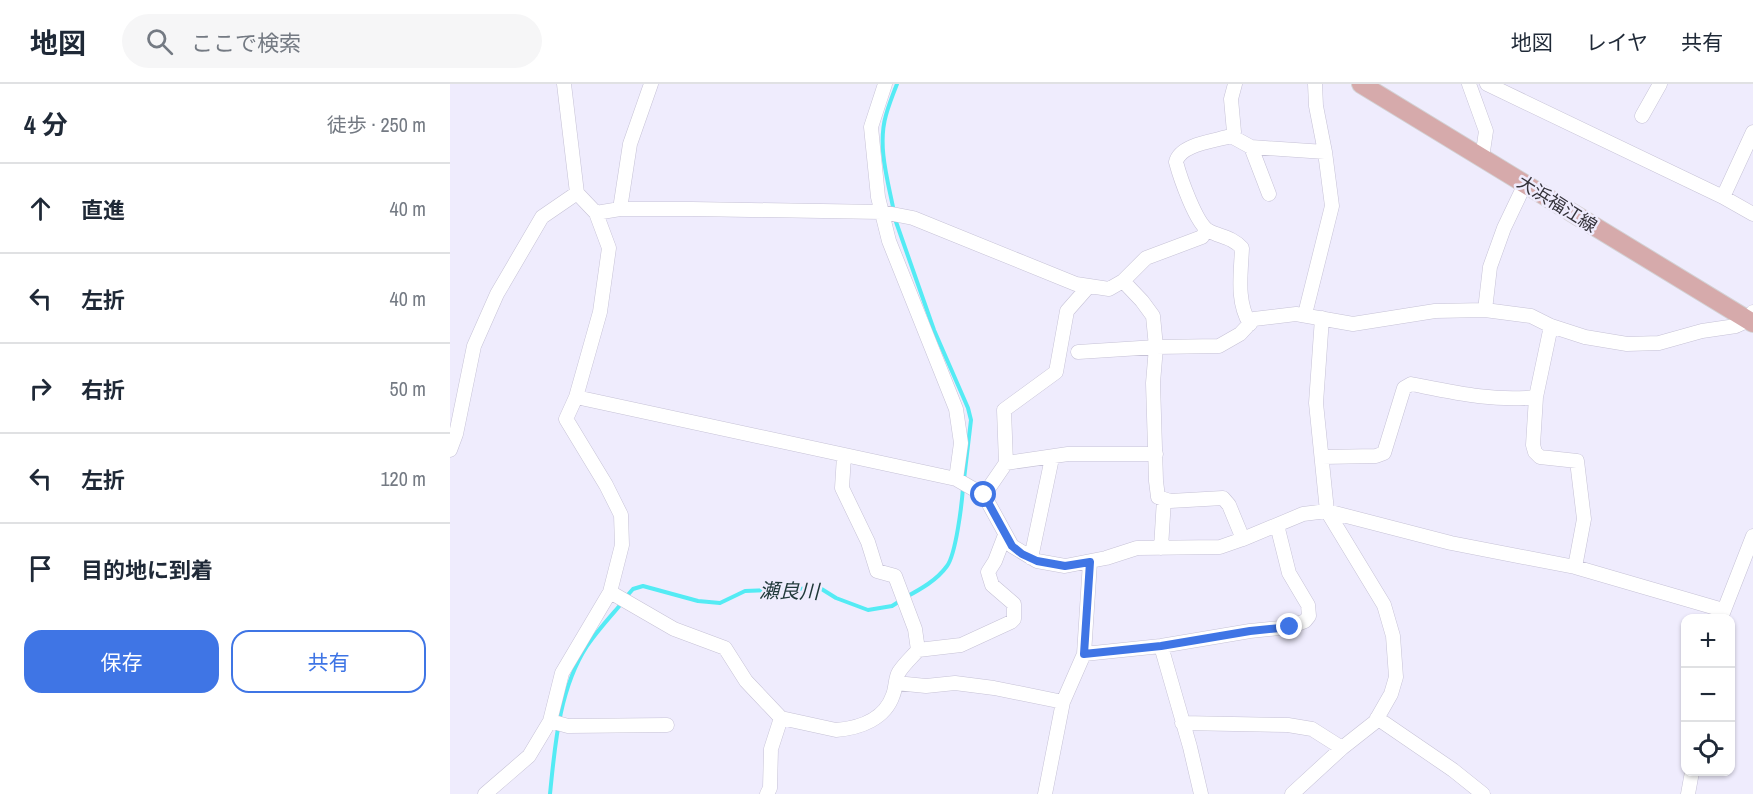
<!DOCTYPE html>
<html lang="ja">
<head>
<meta charset="utf-8">
<style>
	:root { --surface:#fff; --page:#f6f6f7; --text:#1f2937; --muted:#747a83; --line:#e0e1e3; --accent:#3f75e5 }
	body { margin:0; font-family:"Archivo Narrow","Noto Sans JP",sans-serif; background:var(--page); color:var(--text) }
	.controls { position:absolute; right:18px; bottom:18px; display:grid; overflow:hidden; border-radius:12px; box-shadow:0 2px 4px #0004 }
	.controls button { width:54px; height:54px; display:grid; place-items:center; padding:0; border:0; border-bottom:2px solid var(--line); background:var(--surface); color:var(--text); font:30px sans-serif }
	.stop { position:absolute; width:18px; height:18px; margin:-14px; border:4px solid #3f75e5; border-radius:50%; background:#fff }
	.stop.end { background:#3f75e5; border-color:#fff; box-shadow:0 2px 6px #0008 }
	.list { margin:0; padding:0; list-style:none }
	h2 { display:flex; justify-content:space-between; align-items:center; height:78px; margin:0; padding:0 24px; font-size:26px }
	h2 small { font-size:20px; font-weight:400; color:var(--muted) }
	.list li { display:grid; grid-template-columns:39px 1fr auto; gap:18px; align-items:center; box-sizing:border-box; height:90px; padding:0 24px; border-top:2px solid var(--line) }
	.list b { display:block; font-size:22px; white-space:nowrap }
	.list em { font-size:20px; font-style:normal; color:var(--muted) }
	.actions { display:flex; gap:12px; padding:18px 24px }
	.actions a { flex:1; padding:14px 0; border:2px solid var(--accent); border-radius:18px; text-align:center; font-size:21px; color:var(--accent) }
	.actions .main { background:var(--accent); color:#fff }
	.icon { flex:none; width:33px; height:33px; fill:none; stroke:currentColor; stroke-width:2; stroke-linecap:round; stroke-linejoin:round }
	.map { position:relative; flex:none; width:1303px; height:710px; overflow:hidden }
	header { display:flex; align-items:center; gap:36px; box-sizing:border-box; height:84px; padding:0 30px; background:var(--surface); border-bottom:2px solid var(--line) }
	header strong { font-size:28px }
	nav { display:flex; gap:33px; margin-inline-start:auto; font-size:21px }
	.search { width:420px; height:54px; background:var(--page); display:flex; align-items:center; gap:15px; box-sizing:border-box; padding:0 21px; border-radius:33px; color:var(--muted); font-size:22px }
	main { display:flex }
	aside { flex:1; background:var(--surface) }
	.map>svg:first-child { display:block }
</style>
</head>
<body>
<header>
<strong>地図</strong>
<div class="search"><svg class="icon" aria-label="search" viewBox="0 0 24 24"><circle cx="10" cy="10" r="6"/><path d="M15 15l6 6"/></svg>ここで検索</div>
<nav><a>地図</a><a>レイヤ</a><a>共有</a></nav>
</header>
<main>
<aside>
<h2>4 分<small>徒歩 · 250 m</small></h2>
<ul class="list">
<li><svg class="icon" aria-label="ahead" viewBox="0 0 24 24"><path d="M12 20V5M6 11l6-6 6 6"/></svg><div><b>直進</b></div><em>40 m</em></li>
<li><svg class="icon" aria-label="left" viewBox="0 0 24 24"><path d="M17 20v-9H6M10 6l-5 5 5 5"/></svg><div><b>左折</b></div><em>40 m</em></li>
<li><svg class="icon" aria-label="right" viewBox="0 0 24 24"><path d="M7 20v-9h11M14 6l5 5-5 5"/></svg><div><b>右折</b></div><em>50 m</em></li>
<li><svg class="icon" aria-label="left" viewBox="0 0 24 24"><path d="M17 20v-9H6M10 6l-5 5 5 5"/></svg><div><b>左折</b></div><em>120 m</em></li>
<li><svg class="icon" aria-label="arrive" viewBox="0 0 24 24"><path d="M6 21V4h12l-3 4 3 4H6"/></svg><div><b>目的地に到着</b></div></li>
</ul>
<div class="actions"><a class="main">保存</a><a>共有</a></div>
</aside>
<div class="map">
<svg width="1303" height="710" viewBox="0 0 1303 710">
	<rect width="100%" height="100%" fill="#efecfd"/>
	<g fill="none" stroke-linecap="round" stroke-linejoin="round">
		<path stroke="#54ebf4" stroke-width="4" d="M444,128C438,97 427,62 436,31C439,20 443,10 447,0
			M445,135L484,246L518,324L521,336L514,395
			M176,513L183,505L193,502L248,517L270,519L295,507L370,504L386,514L418,526L442,522L450,517
			M456,513C471,505 487,496 497,482C506,470 512,419 513,403
			M100,710C105,661 109,605 137,562C147,547 160,533 172,519"/>
		<defs>
			<path id="minor" d="M114,0L127,109L146,129L170,125H242L432,128L463,134L626,200L659,205L673,197L696,174L752,153L756,146
				M435,0L421,43L428,113L439,157L506,325L511,359L506,395
				M785,0L781,15L784,48L781,52C765,57 730,60 726,78C730,93 746,140 759,147C771,153 782,153 792,164C791,190 786,217 800,240
				M1019,0L1036,47L1032,74
				M1037,0L1273,113L1303,130
				M1192,32L1210,0
				M781,52L801,63L875,68
				M801,63L819,110
				M1273,113L1303,48
				M170,125L180,60L201,0
				M673,197L692,217L703,232L706,263L703,299L706,397L708,413L720,417L773,414L779,421L793,455
				M1035,226L1040,183L1054,144L1075,100
				M855,230L882,122L875,68L866,22L865,0
				M1101,242L1086,313L1083,361L1085,368L1090,373L1127,377L1134,435L1125,483
				M628,268L706,263L769,262L790,250L804,235L846,230L903,240L985,227L1035,226L1081,232L1101,242L1135,253L1177,260L1209,259L1252,247L1286,242L1299,236L1303,228
				M126,313L506,395L534,411L562,462L587,477L615,482L656,474L687,464L770,463L793,455L853,430L877,427L1001,459L1125,483L1273,526
				M0,366L6,350L24,262L47,210L92,133L127,109
				M394,372L392,404L418,458L427,487L445,492L465,545L468,566
				M872,373L926,372L934,369L954,304L961,300C1002,308 1044,318 1086,313
				M556,379L618,370H706
				M534,411L556,379L554,326L606,288L617,227L639,202
				M711,464L714,415
				M581,474L602,374
				M160,508L224,545L275,564L296,597L331,634L386,646C410,644 435,635 443,611C446,604 445,594 449,588C454,580 462,573 468,566L511,561L561,538L564,535V520L542,501L538,488L545,477L555,451
				M1271,534L1303,452
				M711,562L740,663L751,710
				M634,570L711,562L800,547L840,543L855,537L859,532L858,521L839,489L827,441
				M446,599L476,602L505,599L544,604L613,618
				M927,634L1003,686L1033,710
				M100,637L118,642L217,641
				M732,639L838,641L862,645L892,664
				M35,710L79,672L100,637L112,589L160,508L172,461L171,431L156,401L116,335L126,313L150,228L159,164L146,129
				M317,710L320,704L321,665L331,634
				M595,710L613,618L634,570L640,478
				M842,710L892,664L925,638L941,610L946,593L943,552L934,521L877,427L866,319L872,234
				M1238,710L1242,688"/>
			<path id="major" d="M911,0L1303,239"/>
		</defs>
		<use href="#minor" stroke="#c6c2d6" stroke-width="15"/>
		<use href="#major" stroke="#d3d2d4" stroke-width="20"/>
		<use href="#minor" stroke="#fff" stroke-width="14"/>
		<use href="#major" stroke="#d6aaab" stroke-width="18"/>
	</g>
	<g fill="none" stroke-linecap="round" stroke-linejoin="round">
		<path stroke="#3f75e5" stroke-width="8" d="M534,411L562,462L572,470L587,477L615,482L640,478L634,570L711,562L800,547L840,543"/>
	</g>
	<g text-anchor="middle" stroke-width="5" stroke-linejoin="round" paint-order="stroke">
		<g font-size="18" fill="#35333b" stroke="#efecfd">
			<text transform="translate(1107 120) rotate(32)" y="6">大浜福江線</text>
		</g>
		<g font-size="20" font-style="italic" fill="#1e3738" stroke="#efecfd">
			<text transform="translate(339 507) rotate(1)" y="7">瀬良川</text>
		</g>
	</g>
</svg>
<div class="controls">
<button>+</button>
<button>−</button>
<button><svg class="icon" aria-label="locate" viewBox="0 0 24 24"><circle cx="12" cy="12" r="6"/><path d="M12 2v4M12 18v4M2 12h4M18 12h4"/></svg></button>
</div>
<div class="stop" style="left:534px;top:411px"></div>
<div class="stop end" style="left:840px;top:543px"></div>
</div>
</main>
</body>
</html>
